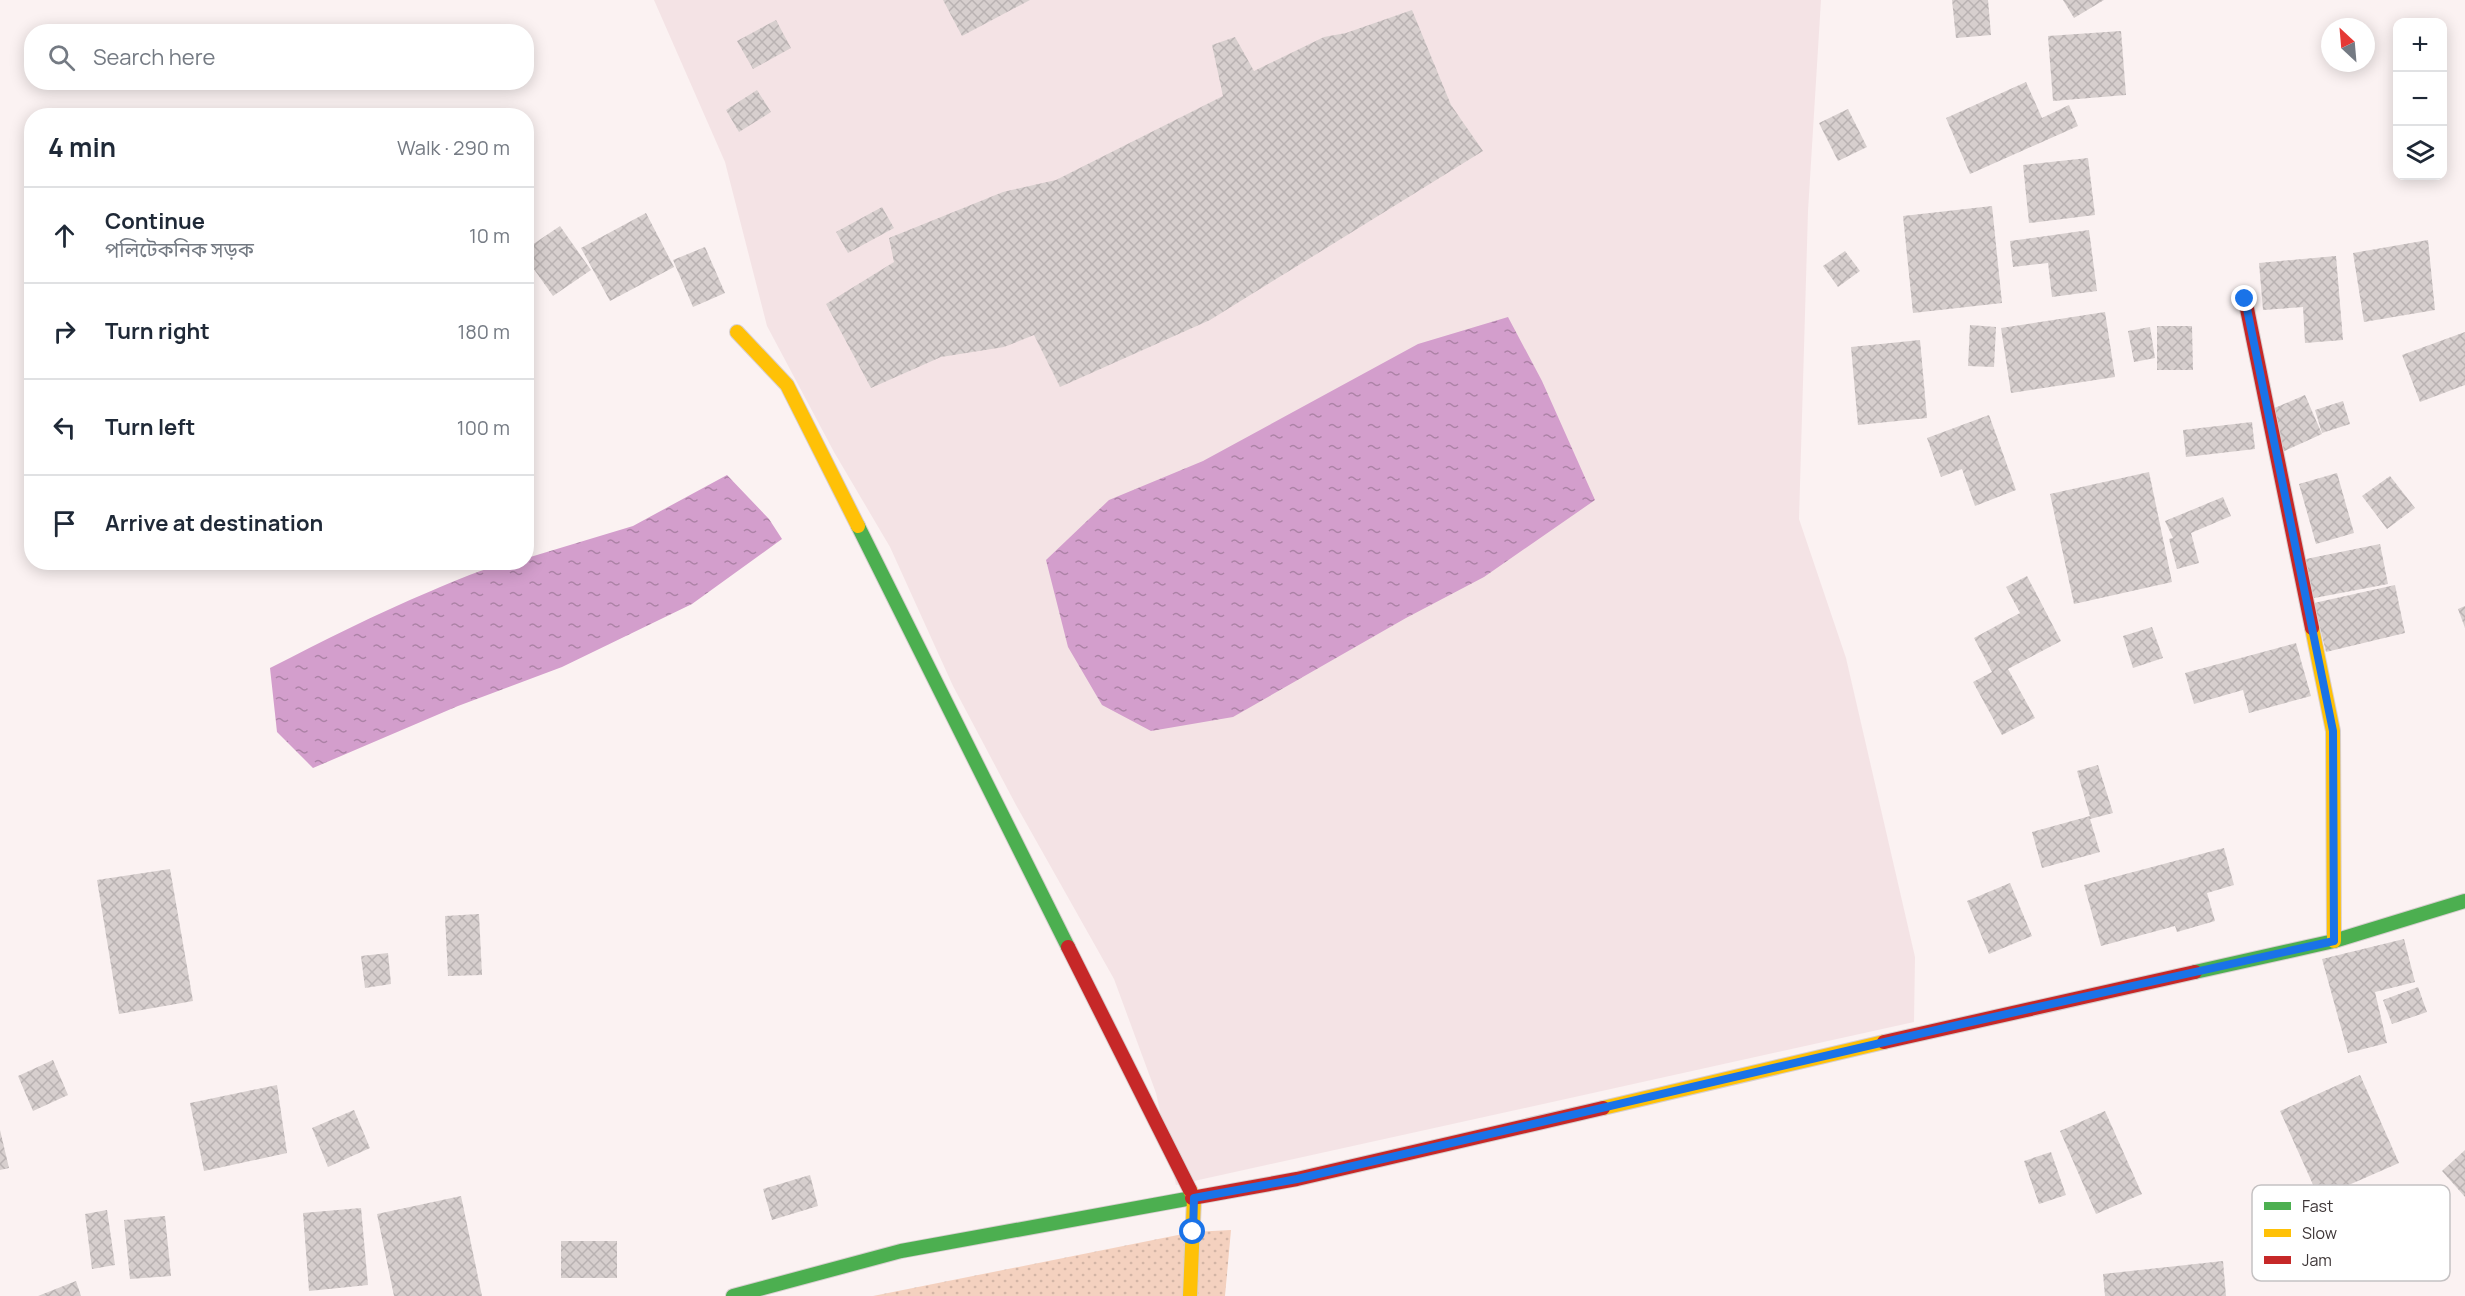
<!DOCTYPE html>
<html lang="en">
<head>
<meta charset="utf-8">
<style>
	:root { --surface:#fff; --page:#f6f6f7; --text:#1f2937; --muted:#747a83; --line:#e0e1e3 }
	body { margin:0; font-family:Manrope,"Noto Sans Bengali",sans-serif; background:var(--page); color:var(--text) }
	.controls { position:absolute; right:18px; top:18px; display:grid; overflow:hidden; border-radius:12px; box-shadow:0 3px 15px #0003 }
	.controls button { width:54px; height:54px; display:grid; place-items:center; padding:0; border:0; border-bottom:2px solid var(--line); background:var(--surface); color:var(--text); font:30px sans-serif }
	.compass { position:absolute; left:2321px; top:18px; width:54px; height:54px; border-radius:50%; background:var(--surface); box-shadow:0 3px 15px #0003; rotate:334deg }
	.stop { position:absolute; width:18px; height:18px; margin:-14px; border:4px solid #1a73e8; border-radius:50%; background:#fff }
	.stop.end { background:#1a73e8; border-color:#fff; box-shadow:0 2px 6px #0008 }
	.list { margin:0; padding:0; list-style:none }
	h2 { display:flex; justify-content:space-between; align-items:center; height:78px; margin:0; padding:0 24px; font-size:26px }
	h2 small { font-size:20px; font-weight:400; color:var(--muted) }
	.list li { display:grid; grid-template-columns:39px 1fr auto; gap:18px; align-items:center; box-sizing:border-box; height:96px; padding:0 24px; border-top:2px solid var(--line) }
	.list b { display:block; font-size:22px; white-space:nowrap }
	.list p { margin:0; font-size:20px; white-space:nowrap; color:var(--muted) }
	.list em { font-size:20px; font-style:normal; color:var(--muted) }
	.icon { flex:none; width:33px; height:33px; fill:none; stroke:currentColor; stroke-width:2; stroke-linecap:round; stroke-linejoin:round }
	.map { position:relative; flex:none; width:2465px; height:1296px; overflow:hidden }
	.search { position:absolute; background:var(--surface); box-shadow:0 3px 15px #0003; left:24px; top:24px; width:510px; height:66px; display:flex; align-items:center; gap:15px; box-sizing:border-box; padding:0 21px; border-radius:24px; color:var(--muted); font-size:22px }
	.panel { position:absolute; background:var(--surface); box-shadow:0 3px 15px #0003; left:24px; top:108px; width:510px; height:462px; border-radius:24px }
	.map>svg:first-child { display:block }
</style>
</head>
<body>
<div class="map">
<svg width="2465" height="1296" viewBox="0 0 2465 1296">
	<defs>
		<pattern id="park-dots" width="8" height="8" patternUnits="userSpaceOnUse" patternTransform="scale(1.5)"><rect width="8" height="8" fill="#f4d1bf"/><path d="M2 2h.1M6 6h.1" fill="none" stroke="#d2b4a5" stroke-width="1.8" stroke-linecap="round"/></pattern>
		<pattern id="water-ripples" width="26" height="14" patternUnits="userSpaceOnUse" patternTransform="scale(1.5)"><rect width="26" height="14" fill="#d39ecc"/><path d="M2 4q2-2 4 0t4 0M15 11q2-2 4 0t4 0" fill="none" stroke="#ac82a6"/></pattern>
		<pattern id="building-cross-hatch" width="8" height="8" patternUnits="userSpaceOnUse" patternTransform="scale(1.5)"><rect width="8" height="8" fill="#d7cfce"/><path d="M0 0l8 8M0 8l8-8" fill="none" stroke="#b9b2b2"/></pattern>
	</defs>
	<rect width="100%" height="100%" fill="#fbf2f2"/>
	<path fill="#f4e3e5" d="M654,0H1821L1808,211L1799,519L1846,658L1915,957L1914,1022L1176,1185L1156,1093L1114,979L1016,805L953,686L890,547L834,452L767,326L725,162Z"/>
	<path fill="url(#park-dots)" d="M1231,1230L1225,1296H873L1193,1232Z"/>
	<path fill="url(#water-ripples)" d="M1508,317L1542,381L1595,500L1484,577L1406,618L1233,717L1151,731L1102,705L1068,647L1046,560L1109,500L1203,461L1418,344Z
		M727,475L769,519L782,539L692,604L562,667L458,706L313,768L277,732L270,668C323,641 376,614 431,591C460,579 495,562 526,562L527,558L633,526Z"/>
	<path fill="url(#building-cross-hatch)" d="M943,0H1030L962,36Z
		M1952,0H1988L1991,35L1956,38Z
		M2063,0H2104L2074,18Z
		M1412,10L1451,105L1483,151L1210,320L1060,387L1034,335L1004,347L941,357L871,388L826,304L894,262L889,238L1003,192L1056,180L1223,96L1212,45L1235,37L1254,71L1324,37L1346,33Z
		M776,20L791,48L753,69L737,41Z
		M2121,31L2126,95L2053,101L2048,36Z
		M2026,82L2042,118L2069,105L2078,126L1970,174L1946,118Z
		M757,90L771,112L739,132L726,110Z
		M1848,109L1867,147L1838,161L1819,123Z
		M2088,158L2095,215L2029,223L2023,165Z
		M1992,206L2002,303L1913,313L1903,216Z
		M882,207L894,228L848,253L836,232Z
		M646,213L674,267L610,301L581,248Z
		M560,226L591,270L553,296L526,258V249Z
		M2089,230L2097,291L2052,297L2048,263L2013,267L2010,241Z
		M2428,240L2435,310L2364,322L2353,253Z
		M705,247L725,293L693,307L673,260Z
		M1845,251L1860,271L1838,287L1823,266Z
		M2336,256L2343,340L2305,343L2303,307L2263,310L2259,263Z
		M2105,312L2115,377L2011,393L2001,328Z
		M1970,325L1996,327L1994,367L1968,366Z
		M2157,326H2192L2193,370H2157Z
		M2150,327L2155,358L2134,362L2128,331Z
		M2465,332V385L2420,402L2402,355Z
		M1920,340L1927,418L1858,425L1851,347Z
		M2305,395L2322,434L2280,453L2263,413Z
		M2343,401L2350,424L2322,433L2315,410Z
		M1989,415L2016,490L1975,506L1962,469L1941,477L1927,438Z
		M2252,422L2255,449L2186,457L2183,430Z
		M2149,472L2172,582L2074,604L2050,494Z
		M2337,473L2354,533L2316,544L2299,484Z
		M2390,476L2415,508L2387,529L2362,496Z
		M2223,497L2231,516L2191,533L2199,563L2177,569L2169,539L2173,538L2165,521Z
		M2380,544L2388,584L2304,600L2296,561Z
		M2027,576L2061,641L2008,669L2035,718L2002,735L1973,682L1992,672L1974,638L2020,613L2006,587Z
		M2395,585L2405,633L2326,652L2314,603Z
		M2465,606V628L2458,609Z
		M2152,627L2163,658L2133,668L2123,636Z
		M2296,643L2311,696L2249,713L2243,690L2194,704L2185,673Z
		M2098,765L2113,813L2090,819L2100,852L2042,868L2032,832L2090,816L2077,771Z
		M2224,848L2234,885L2207,893L2215,921L2177,932L2175,926L2101,946L2084,885Z
		M170,869L193,1001L119,1014L97,880Z
		M2010,883L2032,936L1989,954L1967,901Z
		M479,914L482,975L448,976L445,916Z
		M2404,939L2415,982L2375,992L2387,1043L2348,1053L2322,959Z
		M388,953L391,984L365,988L361,956Z
		M2418,987L2427,1012L2392,1024L2383,1000Z
		M53,1060L68,1095L33,1111L18,1076Z
		M2360,1075L2399,1163L2319,1198L2280,1111Z
		M277,1085L287,1153L204,1171L190,1103Z
		M354,1110L370,1148L328,1167L312,1128Z
		M2105,1111L2142,1194L2096,1214L2060,1131Z
		M0,1130L9,1168L0,1170Z
		M2465,1150V1197L2442,1171Z
		M2051,1152L2066,1195L2039,1204L2024,1161Z
		M810,1175L818,1206L772,1220L763,1189Z
		M461,1196L482,1296H394L377,1214Z
		M361,1208L368,1285L309,1291L303,1213Z
		M107,1210L115,1265L92,1269L85,1214Z
		M165,1216L171,1276L130,1279L124,1220Z
		M561,1241H617V1278H561Z
		M2223,1261L2226,1296H2105L2103,1274Z
		M76,1281L81,1296H38Z"/>
	<g fill="none" stroke-linecap="round" stroke-linejoin="round">
		<defs>
			<path id="fast" d="M858,526L1068,947
				M2195,972L2334,941L2465,901
				M733,1296L901,1251L1192,1198"/>
			<path id="slow" d="M737,332L787,385L858,526
				M2312,628L2333,731L2334,941
				M1603,1108L1884,1042
				M1190,1190L1194,1198L1190,1296"/>
			<path id="jam" d="M2245,299L2312,628
				M1068,947L1190,1190
				M1884,1042L2195,972
				M1192,1198L1297,1179L1603,1108"/>
		</defs>
		<use href="#fast" stroke="#d7cfcf" stroke-width="16"/>
		<use href="#slow" stroke="#d7cfcf" stroke-width="16"/>
		<use href="#jam" stroke="#d7cfcf" stroke-width="16"/>
		<use href="#fast" stroke="#4caf50" stroke-width="14"/>
		<use href="#slow" stroke="#ffc107" stroke-width="14"/>
		<use href="#jam" stroke="#c62828" stroke-width="14"/>
	</g>
	<g fill="none" stroke-linecap="round" stroke-linejoin="round">
		<path stroke="#1a73e8" stroke-width="8" d="M1193,1232L1194,1198L1297,1179L1962,1024L2334,941L2333,731L2245,299"/>
	</g>
	<rect x="2252" y="1185" width="198" height="96" rx="9" fill="#fff" stroke="#c5c2c3" stroke-width="1.5"/>
	<rect x="2264" y="1202" width="27" height="8" fill="#4caf50"/>
	<rect x="2264" y="1229" width="27" height="8" fill="#ffc107"/>
	<rect x="2264" y="1256" width="27" height="8" fill="#c62828"/>
	<g font-size="16" fill="#3d3536">
		<text x="2302" y="1212">Fast</text>
		<text x="2302" y="1239">Slow</text>
		<text x="2302" y="1266">Jam</text>
	</g>
</svg>
<div class="controls">
<button>+</button>
<button>−</button>
<button><svg class="icon" aria-label="layers" viewBox="0 0 24 24"><path d="M12 4l9 5-9 5-9-5zM3 14l9 5 9-5"/></svg></button>
</div>
<svg class="compass" viewBox="-18 -18 36 36"><path d="M0-13l5 13h-10z" fill="#e53935"/><path d="M0 13l5-13h-10z" fill="#747a83"/></svg>
<div class="stop" style="left:1193px;top:1232px"></div>
<div class="stop end" style="left:2245px;top:299px"></div>
<div class="search"><svg class="icon" aria-label="search" viewBox="0 0 24 24"><circle cx="10" cy="10" r="6"/><path d="M15 15l6 6"/></svg>Search here</div>
<section class="panel">
<h2>4 min<small>Walk · 290 m</small></h2>
<ul class="list">
<li><svg class="icon" aria-label="ahead" viewBox="0 0 24 24"><path d="M12 20V5M6 11l6-6 6 6"/></svg><div><b>Continue</b><p>পলিটেকনিক সড়ক</p></div><em>10 m</em></li>
<li><svg class="icon" aria-label="right" viewBox="0 0 24 24"><path d="M7 20v-9h11M14 6l5 5-5 5"/></svg><div><b>Turn right</b></div><em>180 m</em></li>
<li><svg class="icon" aria-label="left" viewBox="0 0 24 24"><path d="M17 20v-9H6M10 6l-5 5 5 5"/></svg><div><b>Turn left</b></div><em>100 m</em></li>
<li><svg class="icon" aria-label="arrive" viewBox="0 0 24 24"><path d="M6 21V4h12l-3 4 3 4H6"/></svg><div><b>Arrive at destination</b></div></li>
</ul>
</section>
</div>
</body>
</html>
